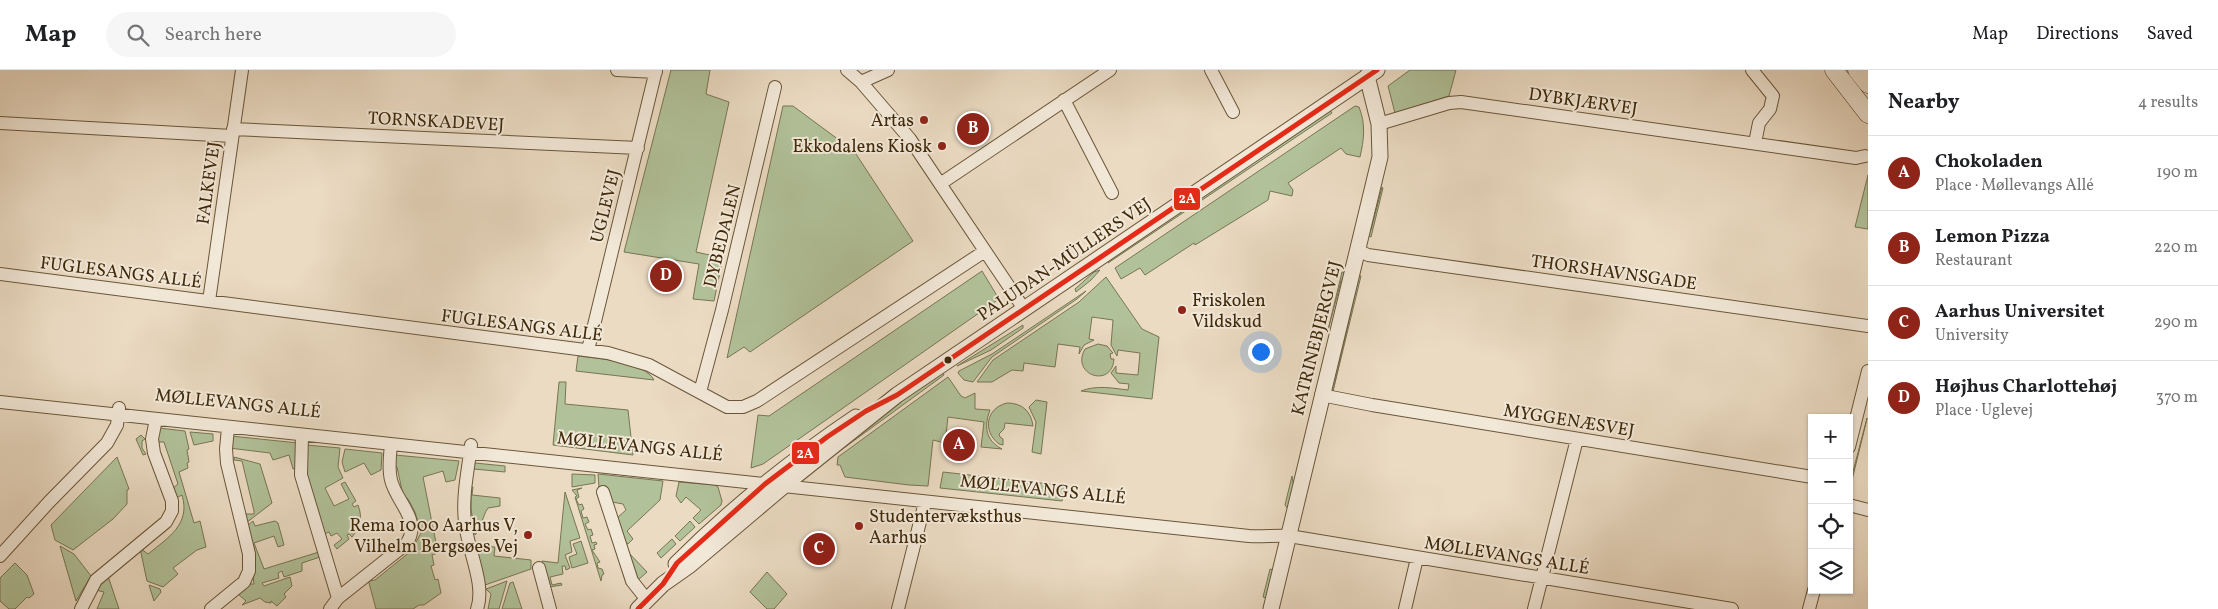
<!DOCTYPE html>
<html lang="en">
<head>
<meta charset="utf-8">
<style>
	:root { --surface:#fff; --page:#f6f6f6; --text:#202124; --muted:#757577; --line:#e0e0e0; --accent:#8f2418 }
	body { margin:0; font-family:Vollkorn,serif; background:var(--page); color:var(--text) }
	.controls { position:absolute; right:15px; bottom:15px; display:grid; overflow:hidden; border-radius:0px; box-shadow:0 1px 4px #0004 }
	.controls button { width:45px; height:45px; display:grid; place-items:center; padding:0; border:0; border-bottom:1px solid var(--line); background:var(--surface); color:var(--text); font:25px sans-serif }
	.you { position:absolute; left:1260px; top:281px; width:18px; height:18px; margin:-12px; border:4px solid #fff; border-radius:50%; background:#1a73e8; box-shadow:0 0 0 8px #1a73e833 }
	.badge { display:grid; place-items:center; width:32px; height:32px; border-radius:50%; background:var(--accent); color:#fff; font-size:16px; font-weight:700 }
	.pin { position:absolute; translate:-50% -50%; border:2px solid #fff; box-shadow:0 1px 5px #0006 }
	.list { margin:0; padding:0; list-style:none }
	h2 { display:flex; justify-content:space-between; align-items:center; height:65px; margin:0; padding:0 20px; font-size:21px }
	h2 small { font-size:16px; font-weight:400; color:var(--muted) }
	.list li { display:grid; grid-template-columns:32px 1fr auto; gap:15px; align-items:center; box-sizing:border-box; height:75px; padding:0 20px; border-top:1px solid var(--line) }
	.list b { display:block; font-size:19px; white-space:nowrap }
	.list p { margin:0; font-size:16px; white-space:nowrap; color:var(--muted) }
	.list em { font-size:16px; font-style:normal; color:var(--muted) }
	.icon { flex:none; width:28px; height:28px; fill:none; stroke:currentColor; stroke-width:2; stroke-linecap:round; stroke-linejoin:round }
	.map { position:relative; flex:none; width:1868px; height:539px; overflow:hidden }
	header { display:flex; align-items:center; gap:30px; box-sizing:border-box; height:70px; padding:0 25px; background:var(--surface); border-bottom:1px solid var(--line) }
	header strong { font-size:24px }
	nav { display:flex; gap:28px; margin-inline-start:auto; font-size:18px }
	.search { width:350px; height:45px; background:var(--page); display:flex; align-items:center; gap:12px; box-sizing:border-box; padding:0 18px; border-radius:28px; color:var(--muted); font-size:19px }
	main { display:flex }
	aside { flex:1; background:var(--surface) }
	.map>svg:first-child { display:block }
</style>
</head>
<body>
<header>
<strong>Map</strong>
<div class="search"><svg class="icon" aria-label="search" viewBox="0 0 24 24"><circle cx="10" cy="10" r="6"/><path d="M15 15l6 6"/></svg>Search here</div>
<nav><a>Map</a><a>Directions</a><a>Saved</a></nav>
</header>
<main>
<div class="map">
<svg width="1868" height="539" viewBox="0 0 1868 539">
	<rect width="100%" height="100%" fill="#ebdbc3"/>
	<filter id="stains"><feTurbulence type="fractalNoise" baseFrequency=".004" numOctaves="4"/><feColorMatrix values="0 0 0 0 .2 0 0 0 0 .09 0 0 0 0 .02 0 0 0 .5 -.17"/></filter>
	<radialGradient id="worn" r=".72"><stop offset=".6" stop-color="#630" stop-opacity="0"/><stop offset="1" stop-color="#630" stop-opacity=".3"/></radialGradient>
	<path fill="#b1c199" stroke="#787552" d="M671,0H710L706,24L729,32L696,182L723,188L714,231L693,229L699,194L624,182Z
		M1410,0H1456L1449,26L1395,43L1388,16Z
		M783,36H793L854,81L913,171L750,282L744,277L727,288Z
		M1355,36L1359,37C1366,54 1364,70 1360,87L1346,84L1341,78L1288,113L1293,120L1292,126L1270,121L1268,130L1195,175L1194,173L1145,205L1140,198L1121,209L1115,198Z
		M1330,40L1332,43L1108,193L1109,189Z
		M1868,105V159L1855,157Z
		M1382,117L1383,118L1371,167L1366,165L1371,160Z
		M1100,200L1091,210L1076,222L1075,219L1094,202Z
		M982,201L999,229L763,394L751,398L758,345L769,346Z
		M1342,202L1346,203L1341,211L1327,264Z
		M1357,205L1361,206L1333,321L1358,211Z
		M1106,207L1142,259L1159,267L1152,329L1081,321C1096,315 1112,318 1128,320L1129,314L1119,313L1111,303L1116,296V303L1138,305L1140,283L1118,280L1117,286L1111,275L1113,250L1092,247L1089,269L1094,270L1084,275L1079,284L1080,277L1058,274L1055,297L1024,293L1023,301L1012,300L992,312H977L993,290L1079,232Z
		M1086,221L1077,229L992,287L973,312L964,310L958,303L959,301L992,284Z
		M1023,255V258L991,280L957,296Z
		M1098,274L1107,276L1113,283L1110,284L1111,289H1114C1112,319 1070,305 1085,279Z
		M578,286C596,288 645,292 654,310L576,301Z
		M943,302L944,305L826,391L905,328Z
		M948,307L961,326L965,328L975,323V339L990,340C984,356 985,370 1002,379L981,377L984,352L948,347L945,373L933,370L928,416L909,415L845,407L840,395H837L838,387Z
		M559,312H566L565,334L628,340L633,385L553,375Z
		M1036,330L1047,332L1041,384L1032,382L1036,352L1029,337Z
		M1007,333C1022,333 1031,341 1033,356L1005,353L1004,359L999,364L1000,367L1003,369V375L999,374C982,361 986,338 1007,333Z
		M1867,348V349L1852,410L1851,409Z
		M159,358L185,361L189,379L187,380L189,392L187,393L188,398L179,402L194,453L200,451L206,477L197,480L173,498L178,504L163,517L147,511L141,483V479L148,484C168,468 191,454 182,425L176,428L172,419L178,414L164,372H157Z
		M190,362L213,364V371L194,375Z
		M141,365L145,369L142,371V378L146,384L143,385L136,369Z
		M231,366L298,373L297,398L293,399L289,385L273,390L270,383L229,378Z
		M306,375L340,378L338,397L343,408L325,418L334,436L349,429L341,414L345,412L356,431L352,434L354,437L358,435C363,448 360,457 352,467L349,464L347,465L349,469L337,479L334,475L342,469L337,463L331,466L329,462L324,464L307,406Z
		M345,379L382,383L381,400L371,405L364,393L345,402L342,392Z
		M395,385L459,391L455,410L446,412L443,401L423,407L438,483L432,485L434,495L431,496L435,510L438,509L441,523L424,535H419L413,539H376L369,513V511L375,510L411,481L421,463L415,442L408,429L403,425L397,397L394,395Z
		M117,387L129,419L127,420V434L113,449L73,480L55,470L51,455Z
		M234,387L260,394L272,433L246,453L245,444H254V441L242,391L234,390Z
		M475,393L505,396V402L474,399Z
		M943,402L1067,416L1062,431L940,418Z
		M572,404L595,405V413L572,417Z
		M598,404L663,411L660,430L627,461L633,469L628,474L625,473L617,448L626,440L623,434L612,432L606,416L599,417Z
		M1292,406L1294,418L1288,439L1285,435Z
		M679,412L715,415L718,417L722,431L721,435L699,454L693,448L701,440L686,427L681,433L676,426Z
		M471,417H473L472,425L500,428V436L488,438C482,446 482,459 475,465L471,439Z
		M582,418L577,420L579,427L576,429L579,435L582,434L584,439L581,441L583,448L587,447L589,452L585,454L588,460L591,459L593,465L590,466L592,473L596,472L597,474L594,475L595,479L592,480L600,492L597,493L598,498L602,499L604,504L602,505L601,511L575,427L577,426L572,420Z
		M565,422L580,468L570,471L572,482L565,485L570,498L566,500L565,496H562L563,504L550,507L552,515L561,513L562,515L549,517L542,491L558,493Z
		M253,451L255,456L275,451L278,453L284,475L278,477L274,466L254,473L264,499L319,482L320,487L302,493V501L284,507L282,501L278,503L279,508L262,513L264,516L290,507L292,516L284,524L286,527L277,536L271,531V533L265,532L260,528L242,535L246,531L238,524L249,514H254L247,456Z
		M690,451L695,457L680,471L675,466Z
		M672,469L676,474L661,488L657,483Z
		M581,471L588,493L572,498L569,487L577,484L573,474Z
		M60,476L74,484L91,506L76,531Z
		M476,476L495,477L494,486L531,490V499L485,515Z
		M628,482L647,502L637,511Z
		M15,493L27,505L34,524L29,528L27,527L15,539H9L0,531V508Z
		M1270,499L1274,500L1266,528L1263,527Z
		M767,502L787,524L774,539H767L750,522Z
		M108,506L119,539H97L104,522L96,520Z
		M507,511L499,539H488L491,524L486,519Z
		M513,512L522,539H502L510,513Z
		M149,515L160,519L161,522L154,531Z"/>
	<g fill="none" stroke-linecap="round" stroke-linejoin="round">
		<defs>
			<path id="minor" d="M617,0L656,2
				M847,0L861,12L910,69L1024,239
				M1211,0L1233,42
				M1752,0L1773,26L1770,39L1759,53L1755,73
				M861,12L888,0
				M1064,30L1112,123
				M0,53L232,66
				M1379,54L1449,33L1461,32L1856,88L1865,86
				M233,59L638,78
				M940,114L1110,0
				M1357,180L1368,185L1868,256
				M0,204L608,283L649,295L727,337H743L757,331L985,181
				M209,231L242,0
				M588,280L656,0
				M700,322L722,240L775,17
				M1321,325L1372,335L1812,407
				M0,332L1249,466C1263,467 1275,465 1289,466L1732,539
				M302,365L301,405L338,528
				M471,375C468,401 462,426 465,452C467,479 486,514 477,539
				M1849,377L1868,301
				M603,422L632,511L647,530
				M1849,435L1868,440
				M0,486L49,432L107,373L117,355L119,338
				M539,498L550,539
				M81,539L96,510L166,452L172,441V431L154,383L152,369L156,349
				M211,539L244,512L249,501V484L227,393L226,379L228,358
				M330,539L338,528L406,474C423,451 396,432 391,410C388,398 390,386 391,374
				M898,539L925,432
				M1405,539L1417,488
				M1534,539L1577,369
				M1809,539L1814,520"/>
			<path id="tertiary" d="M676,494C731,439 792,390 856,347
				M638,539L663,514L690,495L792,409L897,325L1377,0
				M1271,539L1380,87L1379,54L1367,6"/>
			<path id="secondary" d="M1834,0L1868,44
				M1857,0L1868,14"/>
		</defs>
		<use href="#minor" stroke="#6a5638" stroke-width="14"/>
		<use href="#tertiary" stroke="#6a5638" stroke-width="17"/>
		<use href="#secondary" stroke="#3f290a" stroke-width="19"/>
		<use href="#minor" stroke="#f2e8d8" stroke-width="12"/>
		<use href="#tertiary" stroke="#f2e8d8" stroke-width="15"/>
		<use href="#secondary" stroke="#f2e8d8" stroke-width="18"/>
		<defs>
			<path id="bus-1" d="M638,539L663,514L677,493L765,414L827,367L866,341L897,325L1377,0"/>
		</defs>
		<use href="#bus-1" stroke="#f2e8d8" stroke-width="9"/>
		<use href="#bus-1" stroke="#e52b18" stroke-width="5"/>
	</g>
	<g fill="#8f2418" stroke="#f2e8d8" stroke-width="2">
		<circle cx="924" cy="50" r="5"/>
		<circle cx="942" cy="76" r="5"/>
		<circle cx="1182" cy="240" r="5"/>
		<circle cx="859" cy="456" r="5"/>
		<circle cx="528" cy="465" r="5"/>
	</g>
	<circle fill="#3f290a" stroke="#f2e8d8" stroke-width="2" cx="948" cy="290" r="4.5"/>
	<g text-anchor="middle" stroke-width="4" stroke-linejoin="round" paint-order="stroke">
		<g font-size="18" fill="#3f290a" stroke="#f2e8d8">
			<text transform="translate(1583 31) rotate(8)" y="6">DYBKJÆRVEJ</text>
			<text transform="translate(436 51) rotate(3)" y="6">TORNSKADEVEJ</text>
			<text transform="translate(208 113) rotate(-82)" y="6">FALKEVEJ</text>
			<text transform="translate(605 136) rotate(-76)" y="6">UGLEVEJ</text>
			<text transform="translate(722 166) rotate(-76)" y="6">DYBEDALEN</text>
			<text transform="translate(1064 189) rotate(-34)" y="6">PALUDAN-MÜLLERS VEJ</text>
			<text transform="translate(121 202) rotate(7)" y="6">FUGLESANGS ALLÉ</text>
			<text transform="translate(1614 202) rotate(8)" y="6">THORSHAVNSGADE</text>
			<text transform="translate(522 255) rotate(7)" y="6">FUGLESANGS ALLÉ</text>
			<text transform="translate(1316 268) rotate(-76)" y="6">KATRINEBJERGVEJ</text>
			<text transform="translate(238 333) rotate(6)" y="6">MØLLEVANGS ALLÉ</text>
			<text transform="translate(1569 350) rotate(9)" y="6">MYGGENÆSVEJ</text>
			<text transform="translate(640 376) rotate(6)" y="6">MØLLEVANGS ALLÉ</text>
			<text transform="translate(1043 419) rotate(6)" y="6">MØLLEVANGS ALLÉ</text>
			<text transform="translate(1507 485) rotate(9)" y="6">MØLLEVANGS ALLÉ</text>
		</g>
		<g font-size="18" fill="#3f290a" stroke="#f2e8d8" text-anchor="end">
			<text x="914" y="56">Artas</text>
			<text x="932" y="82">Ekkodalens Kiosk</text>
			<text x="1192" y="236" text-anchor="start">Friskolen<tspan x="1192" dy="21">Vildskud</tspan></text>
			<text x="869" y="452" text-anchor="start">Studentervæksthus<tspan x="869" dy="21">Aarhus</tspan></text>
			<text x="518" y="461">Rema 1000 Aarhus V,<tspan x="518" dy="21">Vilhelm Bergsøes Vej</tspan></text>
		</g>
	</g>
	<g stroke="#f2e8d8" stroke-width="2">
		<rect x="1173" y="117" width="28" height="24" rx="5" fill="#e52b18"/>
		<rect x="791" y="371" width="29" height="24" rx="5" fill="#e52b18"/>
	</g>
	<g font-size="14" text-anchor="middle" font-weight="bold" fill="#fff">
		<text x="1187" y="133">2A</text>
		<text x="805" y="388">2A</text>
	</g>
	<rect width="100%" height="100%" filter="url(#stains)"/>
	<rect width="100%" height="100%" fill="url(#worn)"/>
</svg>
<div class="controls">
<button>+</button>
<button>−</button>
<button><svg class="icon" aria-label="locate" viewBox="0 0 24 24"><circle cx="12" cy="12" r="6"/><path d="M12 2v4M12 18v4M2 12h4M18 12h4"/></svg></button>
<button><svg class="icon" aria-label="layers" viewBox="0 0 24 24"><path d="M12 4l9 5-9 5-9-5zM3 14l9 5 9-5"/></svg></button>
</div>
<div class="you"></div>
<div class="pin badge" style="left:959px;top:375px">A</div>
<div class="pin badge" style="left:973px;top:59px">B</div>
<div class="pin badge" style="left:819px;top:479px">C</div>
<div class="pin badge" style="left:666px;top:206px">D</div>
</div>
<aside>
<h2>Nearby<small>4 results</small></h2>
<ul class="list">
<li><span class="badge">A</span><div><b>Chokoladen</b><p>Place · Møllevangs Allé</p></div><em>190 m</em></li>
<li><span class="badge">B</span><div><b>Lemon Pizza</b><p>Restaurant</p></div><em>220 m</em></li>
<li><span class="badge">C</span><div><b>Aarhus Universitet</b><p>University</p></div><em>290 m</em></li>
<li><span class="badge">D</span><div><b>Højhus Charlottehøj</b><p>Place · Uglevej</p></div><em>370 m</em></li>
</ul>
</aside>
</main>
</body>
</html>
